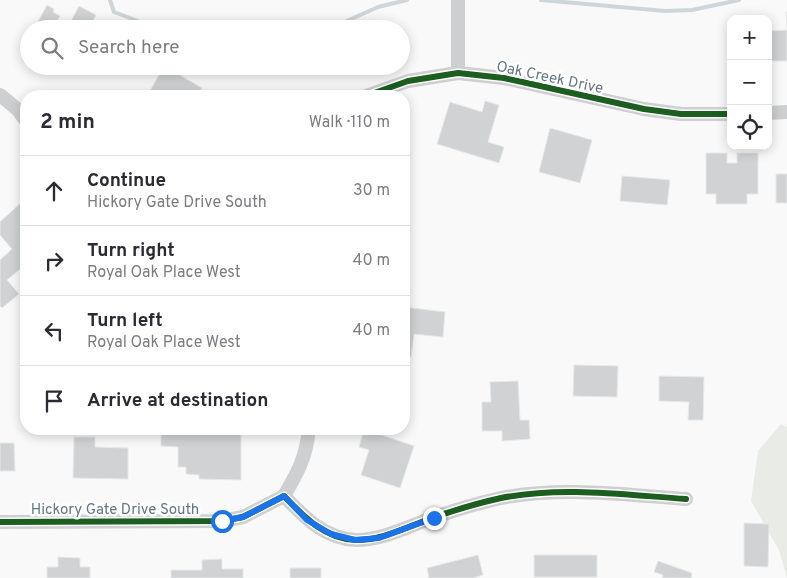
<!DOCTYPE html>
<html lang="en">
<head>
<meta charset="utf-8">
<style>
	:root { --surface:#fff; --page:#f2f2f3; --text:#2b2b33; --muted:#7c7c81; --line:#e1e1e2 }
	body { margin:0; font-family:Overpass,sans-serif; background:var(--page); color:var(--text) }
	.controls { position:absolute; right:15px; top:15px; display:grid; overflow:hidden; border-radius:10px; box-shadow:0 2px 12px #0003 }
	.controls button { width:45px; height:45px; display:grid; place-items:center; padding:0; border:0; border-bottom:1px solid var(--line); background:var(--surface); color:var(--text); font:25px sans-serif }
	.stop { position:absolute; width:15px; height:15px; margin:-11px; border:4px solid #1a73e8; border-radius:50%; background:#fff }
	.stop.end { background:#1a73e8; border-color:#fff; box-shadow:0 1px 5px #0008 }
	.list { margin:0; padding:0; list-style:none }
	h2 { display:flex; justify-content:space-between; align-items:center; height:65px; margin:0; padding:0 20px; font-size:21px }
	h2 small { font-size:16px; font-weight:400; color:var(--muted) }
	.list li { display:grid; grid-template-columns:32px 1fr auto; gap:15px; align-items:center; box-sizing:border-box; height:70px; padding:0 20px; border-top:1px solid var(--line) }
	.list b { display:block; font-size:19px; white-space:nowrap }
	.list p { margin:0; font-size:16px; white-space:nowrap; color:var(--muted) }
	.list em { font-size:16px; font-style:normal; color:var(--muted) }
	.icon { flex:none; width:28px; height:28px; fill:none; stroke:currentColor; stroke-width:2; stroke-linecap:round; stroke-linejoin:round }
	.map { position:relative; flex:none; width:787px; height:578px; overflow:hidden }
	.search { position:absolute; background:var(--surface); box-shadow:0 2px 12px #0003; left:20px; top:20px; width:390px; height:55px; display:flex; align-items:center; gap:12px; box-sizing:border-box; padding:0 18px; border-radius:28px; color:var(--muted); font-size:19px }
	.panel { position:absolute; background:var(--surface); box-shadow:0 2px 12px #0003; left:20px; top:90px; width:390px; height:345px; border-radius:20px }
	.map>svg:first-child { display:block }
</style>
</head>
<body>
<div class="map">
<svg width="787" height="578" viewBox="0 0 787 578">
	<rect width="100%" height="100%" fill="#f9f9f9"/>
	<path fill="#e8ebe6" d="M781,424L787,427V578L779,550L751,501L758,451Z"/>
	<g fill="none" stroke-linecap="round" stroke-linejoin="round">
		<path stroke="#ced6d9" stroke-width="4" d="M110,0L114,12L159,29
			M541,0L665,11L692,10L739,0
			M329,29L378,7L407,0"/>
	</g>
	<path fill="#d0d2d3" stroke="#e8e8e8" d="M47,5L54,9L53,12L60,16L55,24L65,29H34Z
		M79,6L96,15L89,29H67Z
		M786,12H787V61H768V31L787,30Z
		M164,66L202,88L197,96H147Z
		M485,101L499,105L488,142L504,147L499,163L437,144L450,102L482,112Z
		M550,128L592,140L580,183L539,172Z
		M706,153H727V163H737V153H758V194H747V204H716V194H706Z
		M776,174H787V203H776Z
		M622,176L670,180L667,205L620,201Z
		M26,198V264L7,280L19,294L2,308L0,306V260L12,249L0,235V222Z
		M404,307L445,312L443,337L414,334L411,357L404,356Z
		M574,365L618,366L617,397L573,396Z
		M659,376L704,377L703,420H688L689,402L659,401Z
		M518,381L520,420H529L530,439L502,441V431H482V402H491L490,382Z
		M161,429H241V480L199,479V475L186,474V467H178V447L161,446Z
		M364,429L414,446L400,488L361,475L369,450L359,447Z
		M74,437H95V447L128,448V479L73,478Z
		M0,443H14L15,471H0Z
		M744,523L769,524L768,567L744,566Z
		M478,555L483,575L473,578H429L427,568Z
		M534,555H597V577H534Z
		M58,557L80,558V567H90V578H47V567H58Z
		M222,559V569H243V578H171V570H202V560Z
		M658,561L692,573L691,578H662L663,575L654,572Z
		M290,568H321V578H290Z"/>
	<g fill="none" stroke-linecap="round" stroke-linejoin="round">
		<path stroke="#cecfd0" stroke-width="14" d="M458,0V73
			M0,95L18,110L26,121
			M366,96L408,81L458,73L504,78L644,109L681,114H731
			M768,113L787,112
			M284,496C304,517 325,539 356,540C383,540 407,527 432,518C455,510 478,503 501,498C562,486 625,495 686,499
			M284,496C298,472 306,458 309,429
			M0,522L222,521L243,517L284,496"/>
		<defs>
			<path id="cycleway" d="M366,96L408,81L458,73L504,78L644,109L681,114H731
				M0,522L222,521L243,517L284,496C304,517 325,539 356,540C383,540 407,527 432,518C455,510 478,503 501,498C562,486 625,495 686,499"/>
		</defs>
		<use href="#cycleway" stroke="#fff" stroke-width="9"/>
		<use href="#cycleway" stroke="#1b5e20" stroke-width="6"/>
	</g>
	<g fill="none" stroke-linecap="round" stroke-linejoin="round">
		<path stroke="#1a73e8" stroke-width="6" d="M222,521L243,517L284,496L307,520L331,534L355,540L379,538L434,518"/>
	</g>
	<g text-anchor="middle" stroke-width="5" stroke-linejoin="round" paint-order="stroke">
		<g font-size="15" fill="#657683" stroke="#fff">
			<text transform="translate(550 77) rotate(12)" y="5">Oak Creek Drive</text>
			<text x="115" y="514">Hickory Gate Drive South</text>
		</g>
	</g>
</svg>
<div class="controls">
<button>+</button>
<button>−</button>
<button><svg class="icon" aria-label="locate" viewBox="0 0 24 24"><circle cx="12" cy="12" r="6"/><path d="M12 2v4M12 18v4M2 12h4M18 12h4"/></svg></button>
</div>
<div class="stop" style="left:222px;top:521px"></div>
<div class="stop end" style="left:434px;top:518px"></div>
<div class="search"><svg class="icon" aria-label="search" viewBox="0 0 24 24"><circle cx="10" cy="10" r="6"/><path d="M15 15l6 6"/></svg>Search here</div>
<section class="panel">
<h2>2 min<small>Walk · 110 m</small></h2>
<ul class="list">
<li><svg class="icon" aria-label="ahead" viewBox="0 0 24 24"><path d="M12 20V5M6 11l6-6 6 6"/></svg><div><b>Continue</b><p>Hickory Gate Drive South</p></div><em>30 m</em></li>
<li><svg class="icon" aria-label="right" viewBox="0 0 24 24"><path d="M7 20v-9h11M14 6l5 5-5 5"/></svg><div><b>Turn right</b><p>Royal Oak Place West</p></div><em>40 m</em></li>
<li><svg class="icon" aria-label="left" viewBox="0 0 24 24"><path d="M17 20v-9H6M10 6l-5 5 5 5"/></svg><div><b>Turn left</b><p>Royal Oak Place West</p></div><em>40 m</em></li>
<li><svg class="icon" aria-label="arrive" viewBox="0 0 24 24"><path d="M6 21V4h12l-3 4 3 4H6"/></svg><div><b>Arrive at destination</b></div></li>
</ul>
</section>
</div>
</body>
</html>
